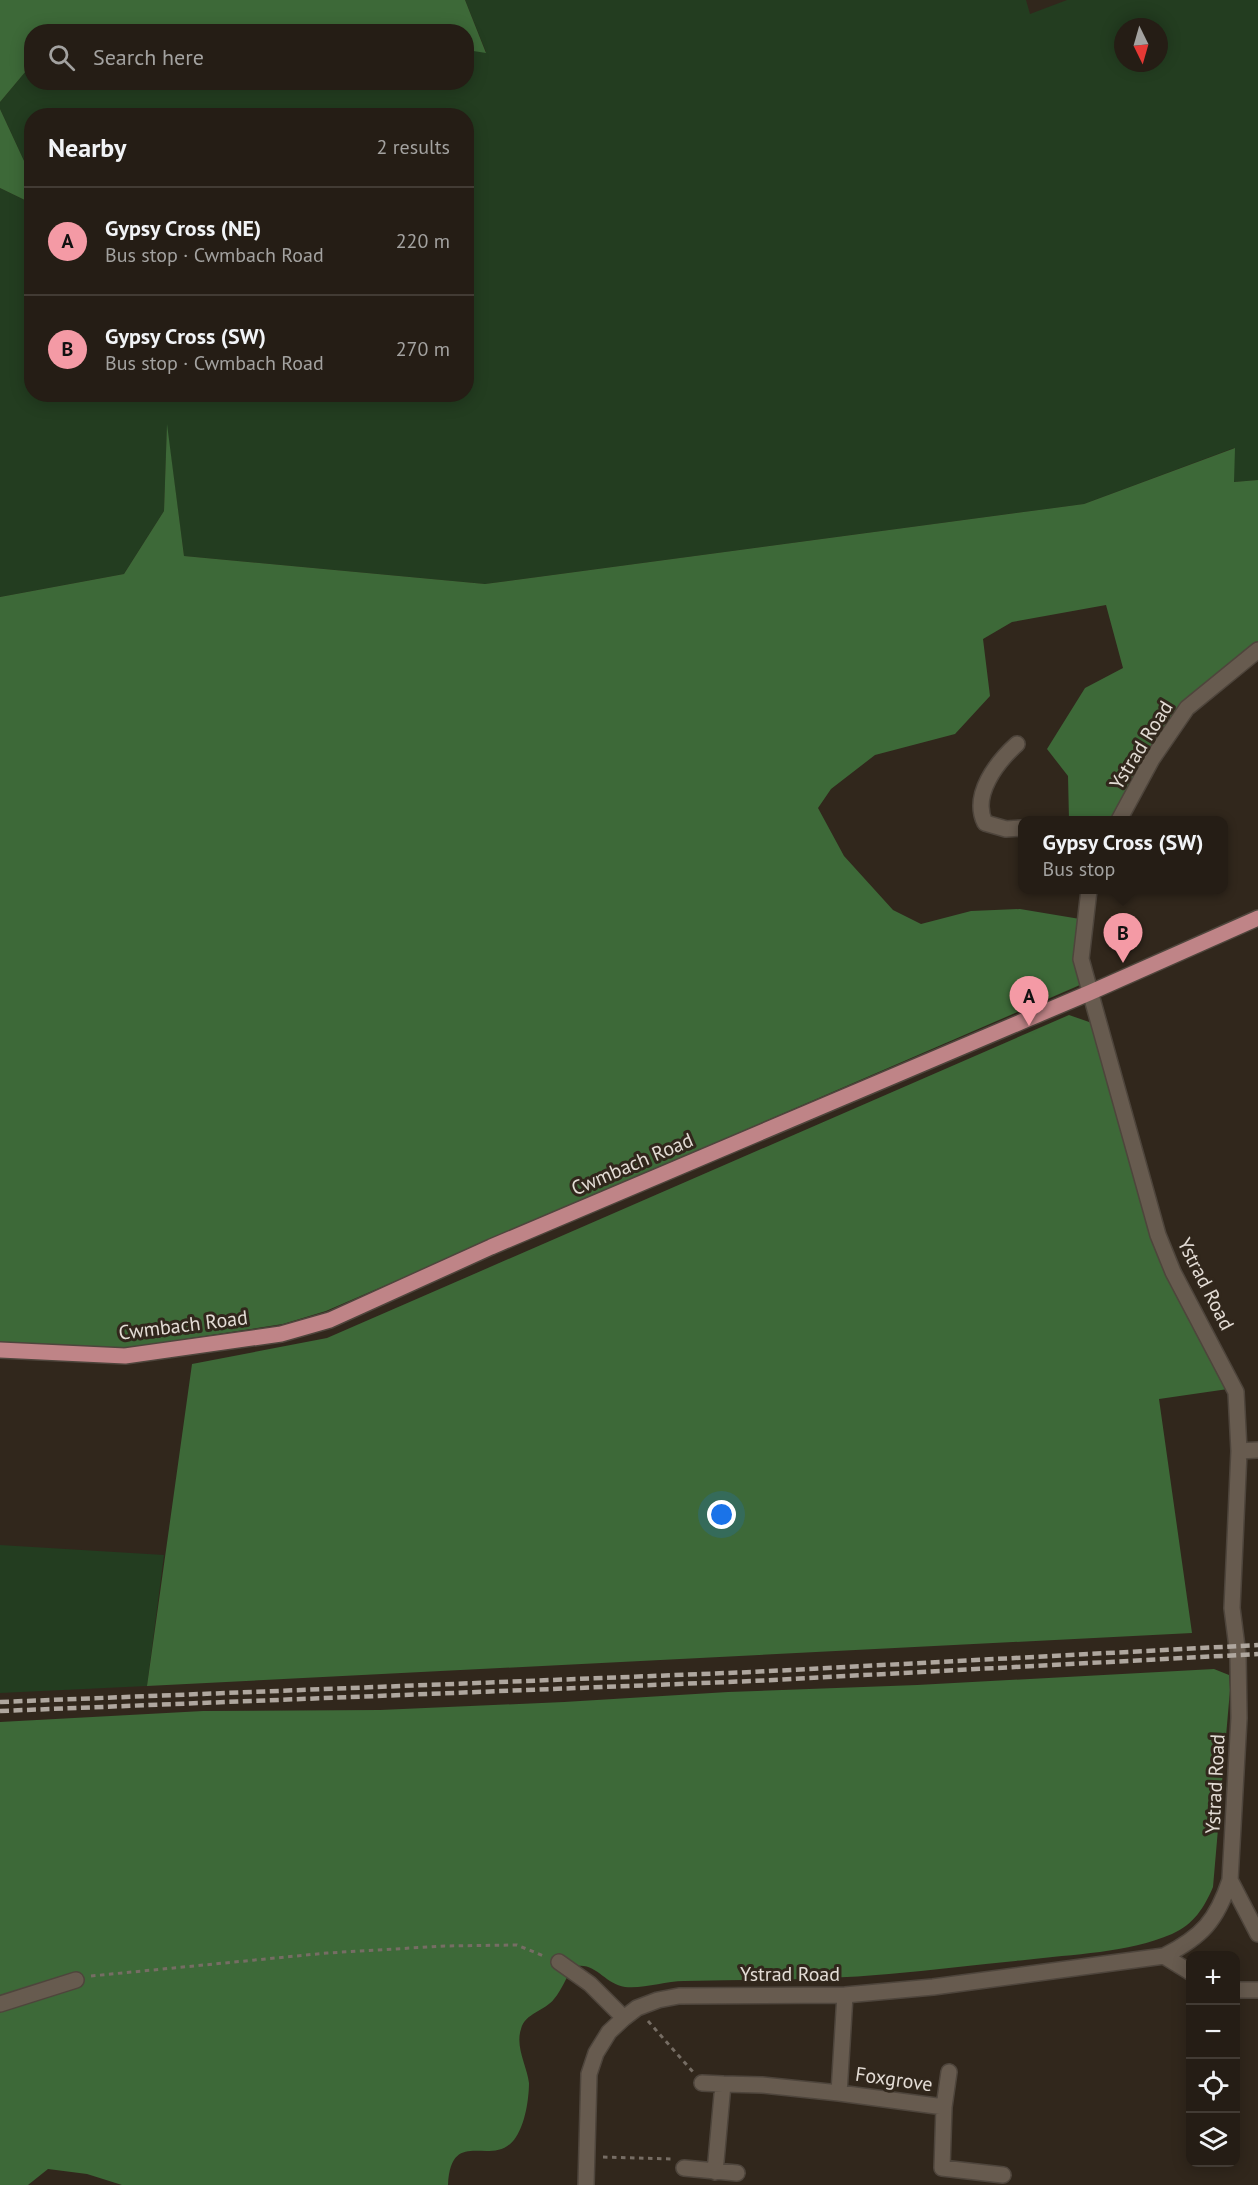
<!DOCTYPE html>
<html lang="en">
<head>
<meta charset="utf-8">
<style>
	:root { --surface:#251d15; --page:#2d261e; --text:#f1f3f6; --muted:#a3a2a0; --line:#423b34; --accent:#f49aa5 }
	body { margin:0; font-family:"PT Sans",sans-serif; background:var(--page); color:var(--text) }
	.controls { position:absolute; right:18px; bottom:18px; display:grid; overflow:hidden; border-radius:12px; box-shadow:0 3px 15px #0003 }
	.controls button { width:54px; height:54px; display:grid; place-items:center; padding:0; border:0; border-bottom:2px solid var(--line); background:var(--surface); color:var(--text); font:30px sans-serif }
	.compass { position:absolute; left:1114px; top:18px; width:54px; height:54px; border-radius:50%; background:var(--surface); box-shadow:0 3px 15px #0003; rotate:175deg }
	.you { position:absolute; left:722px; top:1515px; width:21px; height:21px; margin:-15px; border:4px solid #fff; border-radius:50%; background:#1a73e8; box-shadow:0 0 0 9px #1a73e833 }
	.badge { display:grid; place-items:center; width:39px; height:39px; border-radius:50%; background:var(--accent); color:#111; font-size:20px; font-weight:700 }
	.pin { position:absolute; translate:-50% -50px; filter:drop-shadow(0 2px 3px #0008) }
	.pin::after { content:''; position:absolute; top:32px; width:21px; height:18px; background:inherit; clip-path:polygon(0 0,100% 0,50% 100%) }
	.popup { position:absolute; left:1018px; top:816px; width:210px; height:78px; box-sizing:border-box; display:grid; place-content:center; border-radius:12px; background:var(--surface); filter:drop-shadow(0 2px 4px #0005); font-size:20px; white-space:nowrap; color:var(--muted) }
	.popup b { font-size:22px; color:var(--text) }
	.popup::after { content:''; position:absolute; left:50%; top:100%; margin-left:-12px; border:12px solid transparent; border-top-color:var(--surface) }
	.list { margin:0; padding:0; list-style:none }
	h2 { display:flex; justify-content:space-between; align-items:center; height:78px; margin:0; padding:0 24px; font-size:26px }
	h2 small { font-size:20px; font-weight:400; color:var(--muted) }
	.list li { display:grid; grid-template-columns:39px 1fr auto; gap:18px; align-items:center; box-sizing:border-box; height:108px; padding:0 24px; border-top:2px solid var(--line) }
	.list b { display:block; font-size:22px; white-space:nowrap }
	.list p { margin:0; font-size:20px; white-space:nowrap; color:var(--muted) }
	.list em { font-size:20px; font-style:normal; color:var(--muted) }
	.icon { flex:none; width:33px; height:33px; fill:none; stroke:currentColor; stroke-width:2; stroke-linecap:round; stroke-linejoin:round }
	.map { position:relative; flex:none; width:1258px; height:2185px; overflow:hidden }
	.search { position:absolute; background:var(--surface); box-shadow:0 3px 15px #0003; left:24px; top:24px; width:450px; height:66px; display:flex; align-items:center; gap:15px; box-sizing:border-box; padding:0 21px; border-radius:24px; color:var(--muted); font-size:22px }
	.panel { position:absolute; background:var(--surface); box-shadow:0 3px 15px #0003; left:24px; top:108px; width:450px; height:294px; border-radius:24px }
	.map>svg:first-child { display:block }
</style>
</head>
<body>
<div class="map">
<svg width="1258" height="2185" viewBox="0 0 1258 2185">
	<rect width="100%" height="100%" fill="#31271c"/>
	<path fill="#233d20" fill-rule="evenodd" d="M465,0H1026L1030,14L1067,0H1258V480L1234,482V448L1084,504L485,584L184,556L167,428L164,511L124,574L0,597V188L31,203L32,394H466V116H32L31,176L0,109V102L26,71L31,70L32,82H466L467,50L486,52ZM1123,27H1159V63H1123Z
		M0,1545L164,1555L147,1686L0,1693Z"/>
	<path fill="#3d6938" d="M0,0H465L486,53L467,50L466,32H32L31,70L26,71L0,102Z
		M0,109L31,176V203L0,188Z
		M167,424L184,556L485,584L1084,504L1235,448L1234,482L1258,480V644L1180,705L1152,747L1114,820H1069L1068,776L1047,749L1085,688L1123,668L1106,605L1012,622L983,639L990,696L955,734L875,755L831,789L818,808L844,856L893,910L921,924L971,911L1020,909L1080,919V985L326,1311L283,1324L126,1348L0,1343V597L124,574L164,511Z
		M1069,1015L1092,1023L1155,1237L1228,1389L1159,1399L1192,1633L147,1686L192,1364L327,1338Z
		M1214,1669L1229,1675L1230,1690L1213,1887C1204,1908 1194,1924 1172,1934C1128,1953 1073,1954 1025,1960C980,1964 934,1970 889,1974C821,1980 752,1980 684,1981C665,1981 644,1989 625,1987C604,1984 595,1960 573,1967C566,1977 562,1990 554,1999C545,2011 525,2013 521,2029C515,2047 527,2066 529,2083C529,2099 525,2124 516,2137C494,2171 451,2124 448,2185H122L87,2174L48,2169L28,2185H0V1722L203,1711L380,1710L564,1702L728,1692L917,1685Z"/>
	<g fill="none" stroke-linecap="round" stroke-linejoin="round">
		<defs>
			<path id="minor" d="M1017,744C997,762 971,795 985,823L1006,829L1022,828
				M1119,820L1152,759L1187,708L1258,650
				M1239,1451L1258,1450
				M1230,1880L1258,1934
				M1164,1956L1190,1972
				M559,1962L590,1984L624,2018
				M1236,1990H1258
				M0,2004L76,1980
				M949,2072L944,2107L942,2168L1003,2175
				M702,2083L723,2084
				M839,2093L944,2107
				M684,2168L737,2173
				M715,2172L723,2084L762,2085L839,2093L845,1995
				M586,2185L589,2074L596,2053L609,2032L624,2018L637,2008L658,2000L679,1996L845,1995L933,1987L1164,1956C1202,1937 1217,1920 1230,1880L1239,1718L1238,1655L1232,1608L1239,1451L1236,1392L1173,1272L1158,1235L1081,959L1089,890"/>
			<path id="major" d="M0,1350L125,1356L281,1334L330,1320L491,1247L1089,993L1258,918"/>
		</defs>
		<use href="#minor" stroke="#4e453c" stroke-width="18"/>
		<use href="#major" stroke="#4e453c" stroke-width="18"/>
		<path stroke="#766d64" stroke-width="3" stroke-dasharray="4.5 4.5" stroke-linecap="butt" d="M91,1976L327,1953L445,1946L517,1945L546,1957
			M648,2021L693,2072
			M603,2157L671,2159"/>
		<use href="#minor" stroke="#675b4f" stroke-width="15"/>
		<use href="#major" stroke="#bf8487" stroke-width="15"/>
		<path stroke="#afa79f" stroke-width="4.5" stroke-dasharray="9 4.5" stroke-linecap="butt" d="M0,1702L752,1672L1258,1645
			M0,1711L753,1681L1258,1654"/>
	</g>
	<g text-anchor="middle" stroke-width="6" stroke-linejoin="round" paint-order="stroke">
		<g font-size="20" fill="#e3dcd5" stroke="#31271c">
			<text transform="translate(1141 745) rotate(-58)" y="7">Ystrad Road</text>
			<text transform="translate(632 1164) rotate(-23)" y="7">Cwmbach Road</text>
			<text transform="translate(1206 1284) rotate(63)" y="7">Ystrad Road</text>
			<text transform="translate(183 1325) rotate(-7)" y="7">Cwmbach Road</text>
			<text transform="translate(1215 1784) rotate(-87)" y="7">Ystrad Road</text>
			<text x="790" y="1981">Ystrad Road</text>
			<text transform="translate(894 2079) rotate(8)" y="7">Foxgrove</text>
		</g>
	</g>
</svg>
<div class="controls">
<button>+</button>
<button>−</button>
<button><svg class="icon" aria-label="locate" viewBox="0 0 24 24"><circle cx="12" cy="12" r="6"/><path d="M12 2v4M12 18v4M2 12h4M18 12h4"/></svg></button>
<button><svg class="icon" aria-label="layers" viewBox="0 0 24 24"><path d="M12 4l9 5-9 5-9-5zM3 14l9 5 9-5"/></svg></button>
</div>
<svg class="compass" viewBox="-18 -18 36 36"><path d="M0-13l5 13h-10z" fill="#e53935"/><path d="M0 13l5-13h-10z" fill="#a3a2a0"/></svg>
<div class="you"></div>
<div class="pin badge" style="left:1029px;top:1026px">A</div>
<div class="pin badge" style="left:1123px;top:963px">B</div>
<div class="popup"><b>Gypsy Cross (SW)</b>Bus stop</div>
<div class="search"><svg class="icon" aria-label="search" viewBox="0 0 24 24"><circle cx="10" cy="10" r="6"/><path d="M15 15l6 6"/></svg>Search here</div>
<section class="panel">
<h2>Nearby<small>2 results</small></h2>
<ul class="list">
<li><span class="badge">A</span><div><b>Gypsy Cross (NE)</b><p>Bus stop · Cwmbach Road</p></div><em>220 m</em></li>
<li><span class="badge">B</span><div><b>Gypsy Cross (SW)</b><p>Bus stop · Cwmbach Road</p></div><em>270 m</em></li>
</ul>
</section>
</div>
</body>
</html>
